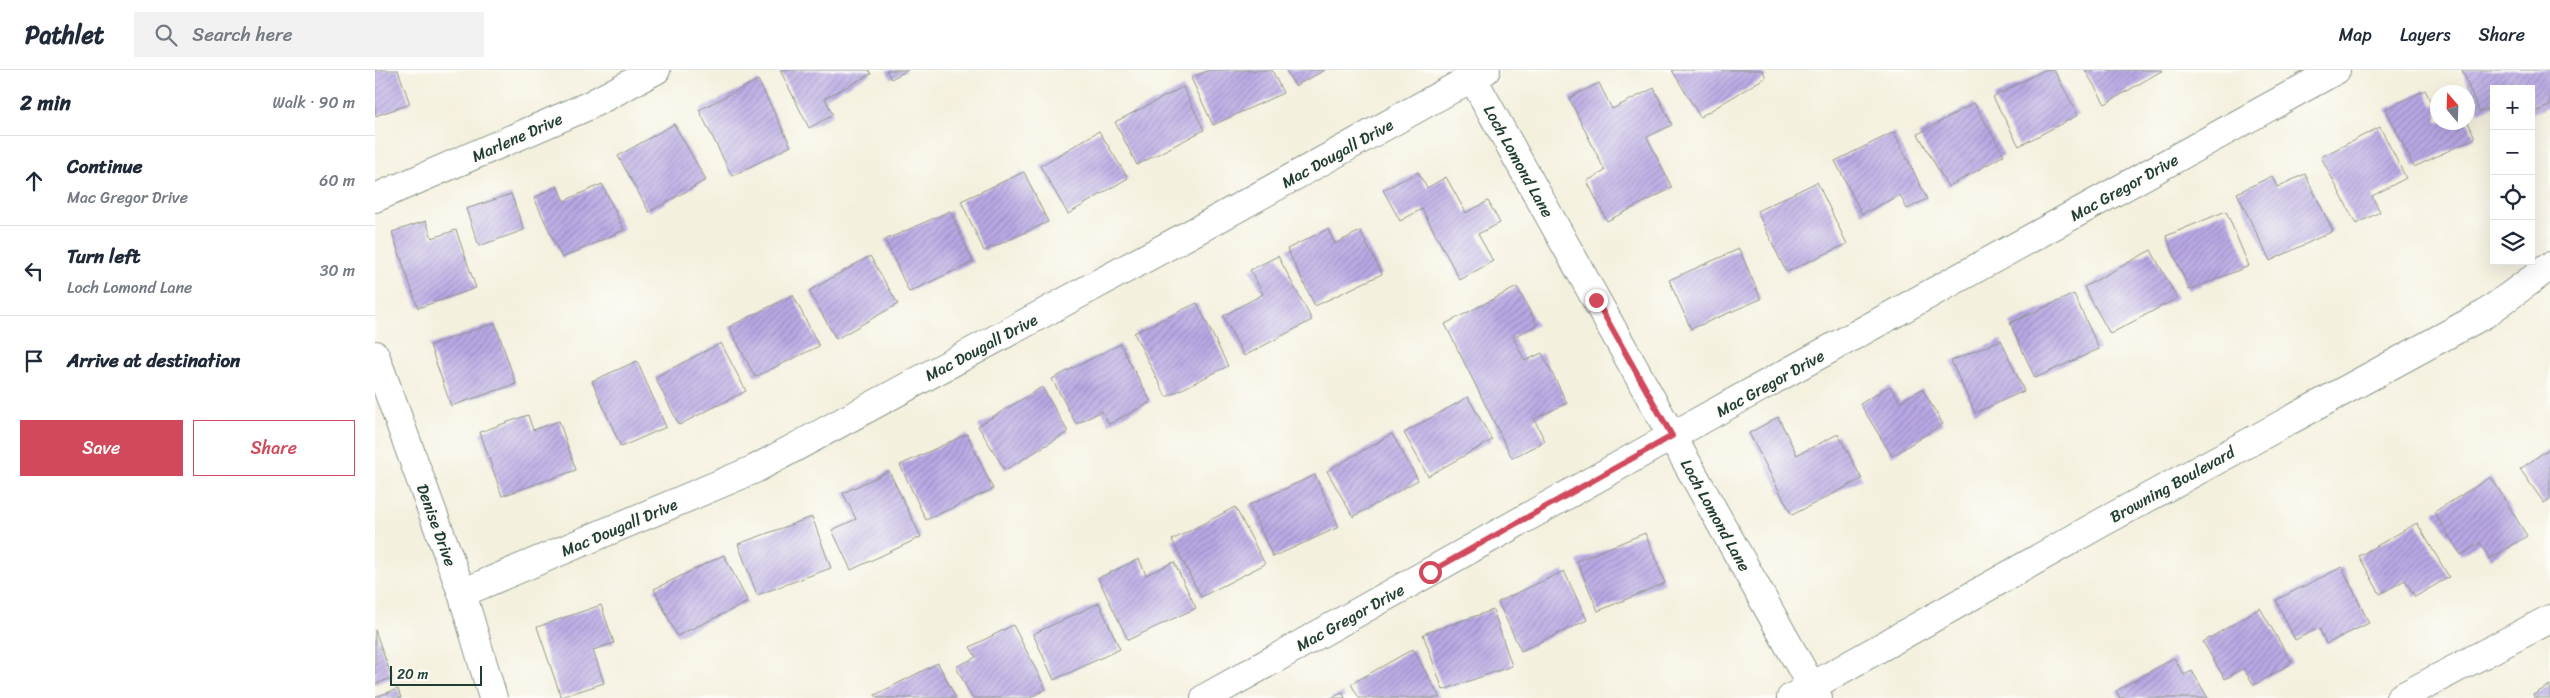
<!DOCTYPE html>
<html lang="en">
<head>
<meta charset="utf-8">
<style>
	:root { --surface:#fff; --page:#f2f2f3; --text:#1f2937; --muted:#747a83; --line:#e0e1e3; --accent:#d1495b }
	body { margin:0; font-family:Sriracha,sans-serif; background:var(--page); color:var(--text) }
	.controls { position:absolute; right:15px; top:15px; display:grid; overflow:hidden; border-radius:0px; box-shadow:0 5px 20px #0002 }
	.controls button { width:45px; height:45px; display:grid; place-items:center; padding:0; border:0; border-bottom:1px solid var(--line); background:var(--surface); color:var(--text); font:25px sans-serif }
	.compass { position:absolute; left:2055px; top:15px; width:45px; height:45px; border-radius:50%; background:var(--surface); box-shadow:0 5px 20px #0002; rotate:341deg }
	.scale { position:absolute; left:15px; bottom:12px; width:92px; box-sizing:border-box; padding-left:5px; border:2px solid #1f3d34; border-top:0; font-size:14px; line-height:18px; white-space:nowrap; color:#1f3d34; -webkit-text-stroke:4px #fdfcf7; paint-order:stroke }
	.stop { position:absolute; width:15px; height:15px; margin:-11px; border:4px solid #d1495b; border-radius:50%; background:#fff }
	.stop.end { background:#d1495b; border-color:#fff; box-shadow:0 1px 5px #0008 }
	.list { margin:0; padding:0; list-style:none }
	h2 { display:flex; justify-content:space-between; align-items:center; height:65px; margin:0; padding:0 20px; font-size:21px }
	h2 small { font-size:16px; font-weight:400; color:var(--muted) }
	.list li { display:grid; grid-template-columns:32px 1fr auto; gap:15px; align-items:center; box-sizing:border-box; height:90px; padding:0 20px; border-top:1px solid var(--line) }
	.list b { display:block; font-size:19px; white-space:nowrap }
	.list p { margin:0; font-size:16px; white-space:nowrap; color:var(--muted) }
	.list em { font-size:16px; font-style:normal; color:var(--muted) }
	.actions { display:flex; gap:10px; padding:15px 20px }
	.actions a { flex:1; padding:11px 0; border:1px solid var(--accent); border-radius:0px; text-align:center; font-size:18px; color:var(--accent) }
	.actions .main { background:var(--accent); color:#fff }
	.icon { flex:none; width:28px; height:28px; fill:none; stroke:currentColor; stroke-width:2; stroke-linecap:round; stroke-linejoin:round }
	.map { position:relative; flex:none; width:2175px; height:628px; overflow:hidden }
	header { display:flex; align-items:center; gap:30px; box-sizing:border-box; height:70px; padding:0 25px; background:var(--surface); border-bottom:1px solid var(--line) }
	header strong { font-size:24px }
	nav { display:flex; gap:28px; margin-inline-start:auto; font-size:18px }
	.search { width:350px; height:45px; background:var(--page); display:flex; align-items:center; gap:12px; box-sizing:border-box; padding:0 18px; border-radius:0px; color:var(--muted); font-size:19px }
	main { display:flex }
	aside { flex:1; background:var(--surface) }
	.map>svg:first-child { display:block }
</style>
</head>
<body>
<header>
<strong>Pathlet</strong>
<div class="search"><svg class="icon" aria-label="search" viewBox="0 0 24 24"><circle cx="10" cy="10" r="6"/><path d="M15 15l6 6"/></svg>Search here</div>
<nav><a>Map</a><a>Layers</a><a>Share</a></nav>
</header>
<main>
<aside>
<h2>2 min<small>Walk · 90 m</small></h2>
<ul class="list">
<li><svg class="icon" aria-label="ahead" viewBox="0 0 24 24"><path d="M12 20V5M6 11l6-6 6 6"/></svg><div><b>Continue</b><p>Mac Gregor Drive</p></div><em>60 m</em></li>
<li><svg class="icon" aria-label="left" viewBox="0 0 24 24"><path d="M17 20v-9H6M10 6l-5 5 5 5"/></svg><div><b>Turn left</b><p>Loch Lomond Lane</p></div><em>30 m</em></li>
<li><svg class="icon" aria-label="arrive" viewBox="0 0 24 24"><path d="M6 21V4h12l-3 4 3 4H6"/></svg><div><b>Arrive at destination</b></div></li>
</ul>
<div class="actions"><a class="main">Save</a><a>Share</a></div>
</aside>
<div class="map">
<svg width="2175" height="628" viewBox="0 0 2175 628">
	<defs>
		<pattern id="building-hatch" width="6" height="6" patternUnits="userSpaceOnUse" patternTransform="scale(1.25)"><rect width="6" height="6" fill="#b9a8e5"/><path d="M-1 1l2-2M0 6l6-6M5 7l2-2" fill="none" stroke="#968aba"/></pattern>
	</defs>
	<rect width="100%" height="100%" fill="#fdfcf7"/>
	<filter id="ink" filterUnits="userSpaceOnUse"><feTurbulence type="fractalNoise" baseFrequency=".02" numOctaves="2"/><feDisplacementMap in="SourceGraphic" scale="10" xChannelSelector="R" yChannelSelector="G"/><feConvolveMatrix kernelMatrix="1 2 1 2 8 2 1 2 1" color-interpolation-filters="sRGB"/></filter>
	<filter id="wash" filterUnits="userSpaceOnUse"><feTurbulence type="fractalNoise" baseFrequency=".0096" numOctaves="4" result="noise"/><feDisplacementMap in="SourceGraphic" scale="20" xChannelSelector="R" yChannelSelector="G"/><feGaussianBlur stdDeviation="1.12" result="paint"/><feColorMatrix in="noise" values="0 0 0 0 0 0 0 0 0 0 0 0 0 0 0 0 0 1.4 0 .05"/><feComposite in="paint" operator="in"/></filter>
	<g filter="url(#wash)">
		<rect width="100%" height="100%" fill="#f4f0de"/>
		<g id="blocks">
			<path fill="url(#building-hatch)" d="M0,0H23L35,34L0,46Z
				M405,0H494L496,4L450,28L458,45L434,58Z
				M511,0H533L516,9Z
				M834,0H897L908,23L838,55L816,8Z
				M911,0H950L920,16Z
				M1297,0H1387L1391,7L1325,47Z
				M1669,0H1679L1703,45L1644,76L1618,27Z
				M1710,0H1788L1730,34Z
				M2087,0H2175V36L2156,44V19H2119V36L2104,42Z
				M383,10L416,76L357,106L324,40Z
				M1224,13L1237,39L1279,18L1297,55L1272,67L1297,118L1232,151L1212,111L1230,101L1194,28Z
				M808,17L829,60L762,95L740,52Z
				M2050,20L2058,36L2062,34V52H2093L2100,68L2039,97L2011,39Z
				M1599,33L1629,85L1573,117L1543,64Z
				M299,54L331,110L274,142L243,86Z
				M2005,57L2031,108L1997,126L2005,142L1981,154L1946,87Z
				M724,61L753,108L693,144L665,96Z
				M1519,62L1552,129L1532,139L1525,125L1487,144L1460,91Z
				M649,102L673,152L609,181L586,131Z
				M1043,102L1052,118L1071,107L1091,143L1113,131L1125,153L1103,164L1118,191L1085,210L1047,139L1025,151L1008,120Z
				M1930,104L1958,161L1895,191L1862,123L1897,106L1902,117Z
				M1442,112L1472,174L1411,202L1382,141Z
				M227,114L249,160L187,188L159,128L182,116L189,131Z
				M136,124L149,160L104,176L91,139Z
				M575,141L598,192L534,222L510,170Z
				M1851,141L1874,196L1814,220L1791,166Z
				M51,151L57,168L81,160L101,218L43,238L17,162Z
				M953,159L960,174L985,161L1007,204L940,236L912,179Z
				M1364,179L1386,229L1316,259L1294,210Z
				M1776,180L1802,228L1735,264L1709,217Z
				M495,186L523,234L461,269L434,221Z
				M903,186L937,250L869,286L848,246L888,224L875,200Z
				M1142,217L1162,255L1138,267L1150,291L1167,283L1192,333L1159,349L1170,371L1137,388L1070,254Z
				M1699,224L1724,279L1660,308L1635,253Z
				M418,225L444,276L380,307L354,257Z
				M822,233L853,296L791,327L759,263Z
				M120,253L141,314L76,336L55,275Z
				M1626,270L1649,321L1600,343L1576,291Z
				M346,273L371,321L304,355L280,307Z
				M745,274L776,332L734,354L727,341L701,354L677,309Z
				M262,291L291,357L246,377L217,311Z
				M1515,316L1525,332L1547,319L1568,354L1517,386L1485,334Z
				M667,317L693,362L630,400L603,356Z
				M1093,327L1117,370L1053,406L1029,363Z
				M153,345L158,360L184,351L201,400L127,426L105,362Z
				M1403,347L1422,385L1463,364L1487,409L1417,445L1374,363Z
				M592,364L618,419L551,450L525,395Z
				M1017,364L1043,410L978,447L952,401Z
				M2175,378V429L2169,433L2145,399Z
				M514,401L546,467L476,500L457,460L481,449L468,423Z
				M940,405L964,457L898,487L874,435Z
				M2116,407L2152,466L2115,489L2105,473L2086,485L2059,442Z
				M860,437L890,494L826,527L797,470Z
				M437,447L456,498L382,525L363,474Z
				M2042,453L2074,507L2040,527L2030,510L2005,524L1984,486Z
				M1270,463L1290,513L1223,541L1202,491Z
				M349,485L373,532L302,566L279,519Z
				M764,489L771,505L799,492L821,538L753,570L723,508Z
				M1967,497L1994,553L1951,574L1944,558L1920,570L1901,530Z
				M1189,501L1212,550L1146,581L1123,532Z
				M724,533L745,579L679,610L658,564Z
				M226,535L239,573L218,580L229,613L186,627L162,557Z
				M1885,538L1917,593L1879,615L1868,598L1850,609L1828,572Z
				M1118,540L1137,596L1068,620L1048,564Z
				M638,555L671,619L655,628H597L581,597L601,587L595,577Z
				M0,560L17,608L0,614Z
				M1038,579L1065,628H984L976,614Z
				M1799,588L1809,605L1817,601L1833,628H1745L1741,621Z
				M563,593L581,628H502L500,625Z
				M2175,615V628H2160L2158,625Z
				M23,619L26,628H0V627Z
				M968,623L970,628H955Z"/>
		</g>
	</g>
	<g filter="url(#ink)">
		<use href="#blocks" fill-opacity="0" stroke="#8a9689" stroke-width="1"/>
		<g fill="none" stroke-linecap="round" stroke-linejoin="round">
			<defs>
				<path id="minor" d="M1093,0L1443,628
					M0,128L213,36L281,0
					M0,285L87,523L118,628
					M87,523L380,399L828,157L1111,0
					M830,628L1297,366L1961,0
					M2025,628L2175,549"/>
				<path id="tertiary" d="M1416,628L1728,452L2110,244L2175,196"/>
			</defs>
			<use href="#minor" stroke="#8a9689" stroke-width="30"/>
			<use href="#tertiary" stroke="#8a9689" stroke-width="30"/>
			<use href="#minor" stroke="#fff" stroke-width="28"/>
			<use href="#tertiary" stroke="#fff" stroke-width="28"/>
		</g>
	</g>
	<g fill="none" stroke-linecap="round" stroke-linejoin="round" filter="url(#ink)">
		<path stroke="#d1495b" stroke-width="6" d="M1055,502L1297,366L1221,230"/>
	</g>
	<g text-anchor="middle" stroke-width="4" stroke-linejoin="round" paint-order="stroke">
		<g font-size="16" fill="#1f3d34" stroke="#fdfcf7">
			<text transform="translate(142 67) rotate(-24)" y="6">Marlene Drive</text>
			<text transform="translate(962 83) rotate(-29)" y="6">Mac Dougall Drive</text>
			<text transform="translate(1144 91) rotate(61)" y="6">Loch Lomond Lane</text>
			<text transform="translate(1749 117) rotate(-29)" y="6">Mac Gregor Drive</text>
			<text transform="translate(606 277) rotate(-28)" y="6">Mac Dougall Drive</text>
			<text transform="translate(1395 313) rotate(-29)" y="6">Mac Gregor Drive</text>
			<text transform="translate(1797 414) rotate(-29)" y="6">Browning Boulevard</text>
			<text transform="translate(1341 445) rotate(61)" y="6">Loch Lomond Lane</text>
			<text transform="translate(62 455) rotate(70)" y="6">Denise Drive</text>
			<text transform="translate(244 457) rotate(-23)" y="6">Mac Dougall Drive</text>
			<text transform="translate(975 547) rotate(-29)" y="6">Mac Gregor Drive</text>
		</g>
	</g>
</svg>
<div class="controls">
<button>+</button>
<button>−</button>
<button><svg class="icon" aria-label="locate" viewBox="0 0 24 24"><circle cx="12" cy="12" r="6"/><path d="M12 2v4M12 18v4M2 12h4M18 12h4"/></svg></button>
<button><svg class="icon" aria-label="layers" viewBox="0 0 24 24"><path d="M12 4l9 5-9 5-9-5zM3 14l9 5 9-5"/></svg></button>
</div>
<svg class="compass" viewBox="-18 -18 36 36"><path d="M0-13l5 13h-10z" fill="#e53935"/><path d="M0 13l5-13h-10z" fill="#747a83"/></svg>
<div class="scale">20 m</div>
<div class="stop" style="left:1055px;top:502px"></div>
<div class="stop end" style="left:1221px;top:230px"></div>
</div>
</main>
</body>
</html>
